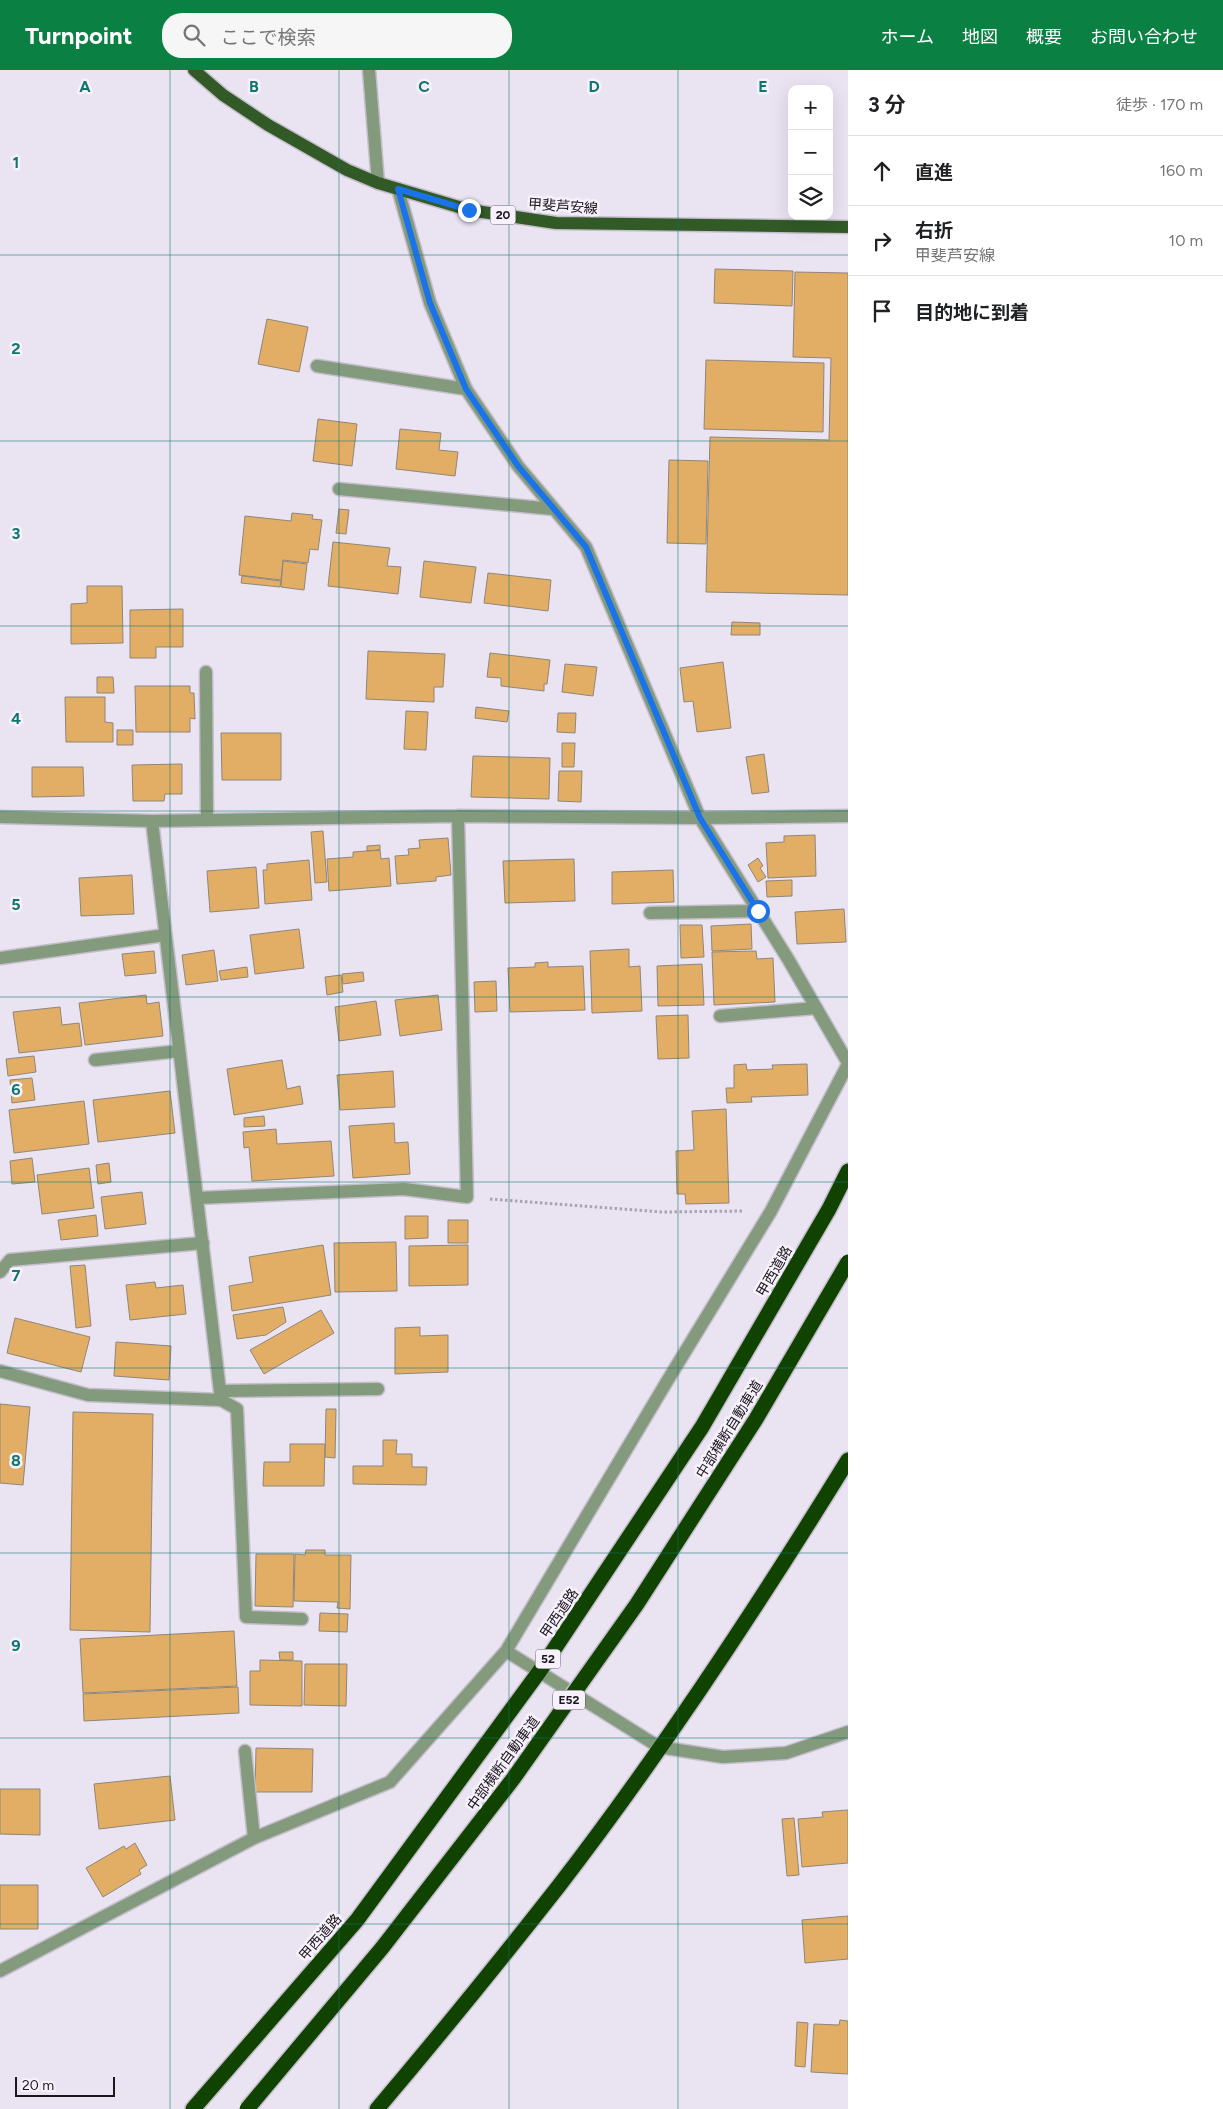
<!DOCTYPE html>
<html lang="ja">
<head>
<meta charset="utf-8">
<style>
	:root { --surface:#fff; --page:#f6f6f6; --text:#202124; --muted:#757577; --line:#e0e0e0; --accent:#0b8043 }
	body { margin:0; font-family:Figtree,"Noto Sans JP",sans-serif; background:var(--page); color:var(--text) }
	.controls { position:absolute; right:15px; top:15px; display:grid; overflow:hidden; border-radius:10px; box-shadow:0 5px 20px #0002 }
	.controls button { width:45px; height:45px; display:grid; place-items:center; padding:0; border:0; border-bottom:1px solid var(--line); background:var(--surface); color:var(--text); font:25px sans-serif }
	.scale { position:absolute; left:15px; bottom:12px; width:100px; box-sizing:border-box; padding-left:5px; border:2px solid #19161c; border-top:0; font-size:14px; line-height:18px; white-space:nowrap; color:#19161c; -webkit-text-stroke:4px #f7f1fd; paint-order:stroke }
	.stop { position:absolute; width:15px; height:15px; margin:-11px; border:4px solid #1a73e8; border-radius:50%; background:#fff }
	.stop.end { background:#1a73e8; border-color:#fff; box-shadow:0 1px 5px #0008 }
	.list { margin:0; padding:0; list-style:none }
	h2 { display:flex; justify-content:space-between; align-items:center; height:65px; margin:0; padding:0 20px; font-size:21px }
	h2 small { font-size:16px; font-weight:400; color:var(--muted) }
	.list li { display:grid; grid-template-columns:32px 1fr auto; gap:15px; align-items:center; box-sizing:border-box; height:70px; padding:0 20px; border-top:1px solid var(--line) }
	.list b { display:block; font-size:19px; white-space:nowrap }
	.list p { margin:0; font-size:16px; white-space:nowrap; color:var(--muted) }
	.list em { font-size:16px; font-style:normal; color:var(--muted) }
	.icon { flex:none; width:28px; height:28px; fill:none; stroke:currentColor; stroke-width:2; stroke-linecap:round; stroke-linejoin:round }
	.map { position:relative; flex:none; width:848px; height:2039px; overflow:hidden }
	header { display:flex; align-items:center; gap:30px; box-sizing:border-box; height:70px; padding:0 25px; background:var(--accent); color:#fff }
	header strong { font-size:24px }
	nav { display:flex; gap:28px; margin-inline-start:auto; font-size:18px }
	.search { width:350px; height:45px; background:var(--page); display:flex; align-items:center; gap:12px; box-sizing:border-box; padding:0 18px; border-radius:20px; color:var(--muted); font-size:19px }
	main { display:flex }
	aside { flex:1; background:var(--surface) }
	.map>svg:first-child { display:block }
</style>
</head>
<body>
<header>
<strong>Turnpoint</strong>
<div class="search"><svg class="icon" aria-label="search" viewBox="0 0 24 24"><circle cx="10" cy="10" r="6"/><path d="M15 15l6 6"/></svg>ここで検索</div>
<nav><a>ホーム</a><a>地図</a><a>概要</a><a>お問い合わせ</a></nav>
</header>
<main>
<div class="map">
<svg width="848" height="2039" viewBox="0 0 848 2039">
	<rect width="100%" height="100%" fill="#eae3f2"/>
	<path fill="#e2ae65" stroke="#8f8679" d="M715,199L793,201L792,236L714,233Z
		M795,202L848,203V525L706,522L710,367L829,370L831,288L793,287Z
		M267,249L308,257L299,302L258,294Z
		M706,290L824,293L823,362L704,359Z
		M318,349L357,354L352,396L313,391Z
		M400,359L441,363L439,380L458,382L455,406L396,399Z
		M669,390L708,391L706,474L667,473Z
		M339,439L349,440L346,464L336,463Z
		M292,443L313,445L312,449L322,450L318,480L310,479L308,493L283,490L281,510L239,505L245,446L291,451Z
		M333,472L390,478L387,496L401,497L398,524L328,516Z
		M283,491L307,494L304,520L281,517Z
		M424,491L476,497L471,533L420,527Z
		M488,503L551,510L548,541L484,533Z
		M242,506L281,511L280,517L241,513Z
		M87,516H122L123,573L71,574V534L87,533Z
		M183,539V577H156V588H130V540Z
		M732,552L760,553V565H731Z
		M368,581L445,584L443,617H434V632L366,629Z
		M490,583L550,590L547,614H544V621L501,616V608L487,607Z
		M723,592L731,658L697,662L693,631L684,632L680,598Z
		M565,594L597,597L593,626L562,622Z
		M97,607H113L114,623H97Z
		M135,616H190V623H194L195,649L190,648V662H136Z
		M65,627H105V652L113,653V672H66Z
		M476,637L509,641L507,652L475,648Z
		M406,641L428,642L426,680L404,679Z
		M558,643H576L575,663L557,662Z
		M117,660H133V675H117Z
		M221,663H281V710H222Z
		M562,673H575L574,697H562Z
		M764,684L769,722L752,724L746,687Z
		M473,686L550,688L549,729L471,727Z
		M182,694V724H165L164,731H133L132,695Z
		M32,697H83L84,726L32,727Z
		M559,701H582L581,732L558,731Z
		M323,761L327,812L315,813L311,762Z
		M815,765L816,806L768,808L766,773L784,772V766Z
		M448,768L451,805L436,807V811L397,814L395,786L409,785L408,779L420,778L419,770Z
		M380,775V780L367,781V776Z
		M380,780L381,789L389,788L391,816L329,821L327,789L353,787V782Z
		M758,788L763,796L760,798L766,807L758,812L748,795Z
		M574,789L575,831L505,833L503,791Z
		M309,790L312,830L265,834L263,800H267V794Z
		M256,797L259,838L210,842L207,801Z
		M673,800L674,832L612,834V802Z
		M132,805L134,844L81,846L79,808Z
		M792,810V826L767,827L766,811Z
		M844,839L846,872L797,874L795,842Z
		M751,854L752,879L712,881L711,856Z
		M680,855H702L704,887L681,888Z
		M299,859L304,898L255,904L250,865Z
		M629,879V897L640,896L642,941L592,943L590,881Z
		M214,880L218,911L186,915L182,885Z
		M154,881L156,903L125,906L122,884Z
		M756,881L757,889L773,888L775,932L714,935L712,882Z
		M548,892V897L583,896L585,940L510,942L508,898L535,897V893Z
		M702,894L704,935L658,936L657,896Z
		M247,897L248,907L221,910L219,901Z
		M363,902L364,911L343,914L342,904Z
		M341,905L343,922L327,925L325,907Z
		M496,911L497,941L475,942L474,912Z
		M146,925L147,934L159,932L163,966L85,975L79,933Z
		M438,925L442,960L400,966L395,930Z
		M376,931L381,965L339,971L335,937Z
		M60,937L62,955L79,953L82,976L19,983L13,942Z
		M688,945L689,988L658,989L656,946Z
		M34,986L36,1002L8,1006L6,989Z
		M282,990L287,1019L300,1016L303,1034L234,1045L227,999Z
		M746,994L747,1000L773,999L772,995L807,994L808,1025L751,1027L752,1032L727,1033L726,1018H734V995Z
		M393,1001L395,1037L340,1040L337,1005Z
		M32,1008L35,1030L12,1033L10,1010Z
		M170,1021L175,1063L98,1072L93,1030Z
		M84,1031L89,1074L14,1083L9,1040Z
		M726,1039L729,1133L686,1134L685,1124H677L676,1081L694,1080L692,1041Z
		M264,1046L265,1056L244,1057V1048Z
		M394,1053L395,1073L408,1072L410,1104L353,1108L349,1056Z
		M276,1059L277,1074L331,1071L334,1106L252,1111L249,1077L244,1078L243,1062Z
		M32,1088L35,1112L12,1114L10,1091Z
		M109,1093L111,1112L98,1114L96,1095Z
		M89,1098L94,1138L42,1144L37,1105Z
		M142,1122L146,1154L105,1159L101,1127Z
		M96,1145L98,1166L61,1170L58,1150Z
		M405,1146H428V1168L405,1169Z
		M448,1150H468V1173H448Z
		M396,1172L397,1221L335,1222L334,1173Z
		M323,1175L331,1225L232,1241L229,1216L253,1212L249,1187Z
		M468,1175V1215L409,1216V1176Z
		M85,1195L91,1256L76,1258L70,1196Z
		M155,1212L156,1218L183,1215L186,1244L130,1250L126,1215Z
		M283,1237L286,1252L266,1265L237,1269L233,1245Z
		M321,1240L334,1263L264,1304L250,1280Z
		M15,1248L90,1267L81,1302L7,1283Z
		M420,1257V1266L448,1265V1302L395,1304V1258Z
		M116,1272L171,1276L169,1310L114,1306Z
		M0,1334L30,1337L23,1415L0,1413Z
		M326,1339H336L335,1388L325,1387Z
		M73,1342L153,1344L150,1562L70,1560Z
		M383,1370H397L396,1384H412V1397H427L426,1415L353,1414V1396H383Z
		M290,1374H325L324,1416H263L264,1392H290Z
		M306,1480H325V1485H351L350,1539L337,1538L338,1532L294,1531L295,1484L305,1485Z
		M256,1484H294L293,1537L255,1536Z
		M320,1543L348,1544L347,1562L319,1561Z
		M234,1561L237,1616L83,1623L80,1569Z
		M279,1582H293V1590H280Z
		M260,1590L302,1591V1636L250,1635V1601H260Z
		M305,1594H347L346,1636L304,1635Z
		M238,1617L239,1643L84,1651L83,1624Z
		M256,1678L313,1679L312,1722H255Z
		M170,1706L175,1750L99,1759L94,1714Z
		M0,1719H40V1765L0,1764Z
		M848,1740V1793L802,1797L798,1749L823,1747L822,1742Z
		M794,1748L799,1805L787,1806L782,1749Z
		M135,1773L147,1795L139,1800L141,1804L103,1827L86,1798L124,1776L126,1779Z
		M0,1815H38V1859H0Z
		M848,1846V1889L805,1893L802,1850Z
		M840,1950L848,1951V2004L811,2002L814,1954L839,1955Z
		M797,1952L808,1953L805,1997L795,1996Z"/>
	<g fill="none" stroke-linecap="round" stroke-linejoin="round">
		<defs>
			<path id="lane" d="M317,296L466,319
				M339,419L553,439
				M206,602L207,750
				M650,843L758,841
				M0,888L165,865
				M720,946L816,938
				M95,990L179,981
				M0,1202L10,1190L203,1173
				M220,1321L378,1319
				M245,1681L254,1768"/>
			<path id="street" d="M369,0L378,113
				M398,119L430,233L466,319L518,396L586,477L700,748L788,889L848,993
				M0,747L152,751L458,746L700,748L848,746
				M152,751L221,1330
				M197,1128L404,1119L467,1127L458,746
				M0,1301L88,1325L221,1330L237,1339L246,1547L302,1549
				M506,1581L659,1677L723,1687L786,1683L848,1662
				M0,1901L254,1768L390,1712L506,1581L666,1313L771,1141L848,994"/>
			<path id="primary" d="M194,0L223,25L268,55L347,100L378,113L469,140L556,153L848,157"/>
			<path id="highway" d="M193,2039L357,1850L539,1602L702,1357L829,1139L848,1101
				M377,2039C439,1966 499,1892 558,1817C663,1681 758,1536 848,1390"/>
		</defs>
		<use href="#lane" stroke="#c4becb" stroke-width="15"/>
		<use href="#street" stroke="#c4becb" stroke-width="15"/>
		<use href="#primary" stroke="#c4becb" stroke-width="15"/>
		<use href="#highway" stroke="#c4becb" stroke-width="18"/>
		<path stroke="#a9a4b0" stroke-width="3" stroke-dasharray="2.5 2.5" stroke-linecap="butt" d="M490,1129L662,1142L743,1141"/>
		<use href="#lane" stroke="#839a7d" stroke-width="12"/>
		<use href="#street" stroke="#839a7d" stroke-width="12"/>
		<use href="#primary" stroke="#315a26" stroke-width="12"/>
		<use href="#highway" stroke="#104300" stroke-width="15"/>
		<defs>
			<path id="highway-bridge" d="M247,2039L382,1878L513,1709L637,1534L756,1349L848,1192"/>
		</defs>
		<use href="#highway-bridge" stroke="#c4becb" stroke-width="18" stroke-linecap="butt"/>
		<use href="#highway-bridge" stroke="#104300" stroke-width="15"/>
	</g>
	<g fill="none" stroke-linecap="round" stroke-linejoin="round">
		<path stroke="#1a73e8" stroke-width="6" d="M469,140L398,119L430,233L466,319L518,396L586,477L700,748L758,841"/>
	</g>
	<path fill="none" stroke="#0f766e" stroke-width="1" stroke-opacity="0.55" d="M170,0V2039M339,0V2039M509,0V2039M678,0V2039M0,185H848M0,371H848M0,556H848M0,741H848M0,927H848M0,1112H848M0,1298H848M0,1483H848M0,1668H848M0,1854H848"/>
	<g text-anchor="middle" stroke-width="5" stroke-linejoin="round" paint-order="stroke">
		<g fill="#f7f1fd" stroke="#5c5860" stroke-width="1">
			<rect x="490.5" y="135.5" width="25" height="19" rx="4"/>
			<rect x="535.5" y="1579.5" width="25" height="19" rx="4"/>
			<rect x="553" y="1620.5" width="32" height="19" rx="4"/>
		</g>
		<g font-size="12" font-weight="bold" fill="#19161c">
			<text x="503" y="149">20</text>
			<text x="548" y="1593">52</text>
			<text x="569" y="1634">E52</text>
		</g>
		<g font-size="14" fill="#19161c" stroke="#f7f1fd">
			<text transform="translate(563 136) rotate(4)" y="5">甲斐芦安線</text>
			<text transform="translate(774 1201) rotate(-60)" y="5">甲西道路</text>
			<text transform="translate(729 1359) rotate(-58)" y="5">中部横断自動車道</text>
			<text transform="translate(559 1543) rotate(-56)" y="5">甲西道路</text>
			<text transform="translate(503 1693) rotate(-54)" y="5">中部横断自動車道</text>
			<text transform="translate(320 1867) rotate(-49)" y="5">甲西道路</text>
		</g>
	</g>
	<g font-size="16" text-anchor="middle" font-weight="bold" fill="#0f766e" stroke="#f7f1fd" stroke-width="5" stroke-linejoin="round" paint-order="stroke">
		<text x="85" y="22">A</text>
		<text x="254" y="22">B</text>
		<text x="424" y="22">C</text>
		<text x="594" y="22">D</text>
		<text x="763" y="22">E</text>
		<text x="16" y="98">1</text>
		<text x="16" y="284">2</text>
		<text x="16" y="469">3</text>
		<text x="16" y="654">4</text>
		<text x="16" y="840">5</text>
		<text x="16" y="1025">6</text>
		<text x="16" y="1211">7</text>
		<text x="16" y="1396">8</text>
		<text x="16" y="1581">9</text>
	</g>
</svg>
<div class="controls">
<button>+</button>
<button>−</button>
<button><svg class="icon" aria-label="layers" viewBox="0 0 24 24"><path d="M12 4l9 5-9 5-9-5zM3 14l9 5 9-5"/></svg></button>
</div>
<div class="scale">20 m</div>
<div class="stop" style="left:758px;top:841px"></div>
<div class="stop end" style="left:469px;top:140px"></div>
</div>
<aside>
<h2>3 分<small>徒歩 · 170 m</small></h2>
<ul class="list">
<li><svg class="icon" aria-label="ahead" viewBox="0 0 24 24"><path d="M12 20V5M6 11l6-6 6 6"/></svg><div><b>直進</b></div><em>160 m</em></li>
<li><svg class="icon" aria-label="right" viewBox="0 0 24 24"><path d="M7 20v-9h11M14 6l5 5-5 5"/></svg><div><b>右折</b><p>甲斐芦安線</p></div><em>10 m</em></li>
<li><svg class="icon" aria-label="arrive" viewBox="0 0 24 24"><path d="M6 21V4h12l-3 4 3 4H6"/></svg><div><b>目的地に到着</b></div></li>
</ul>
</aside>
</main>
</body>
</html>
